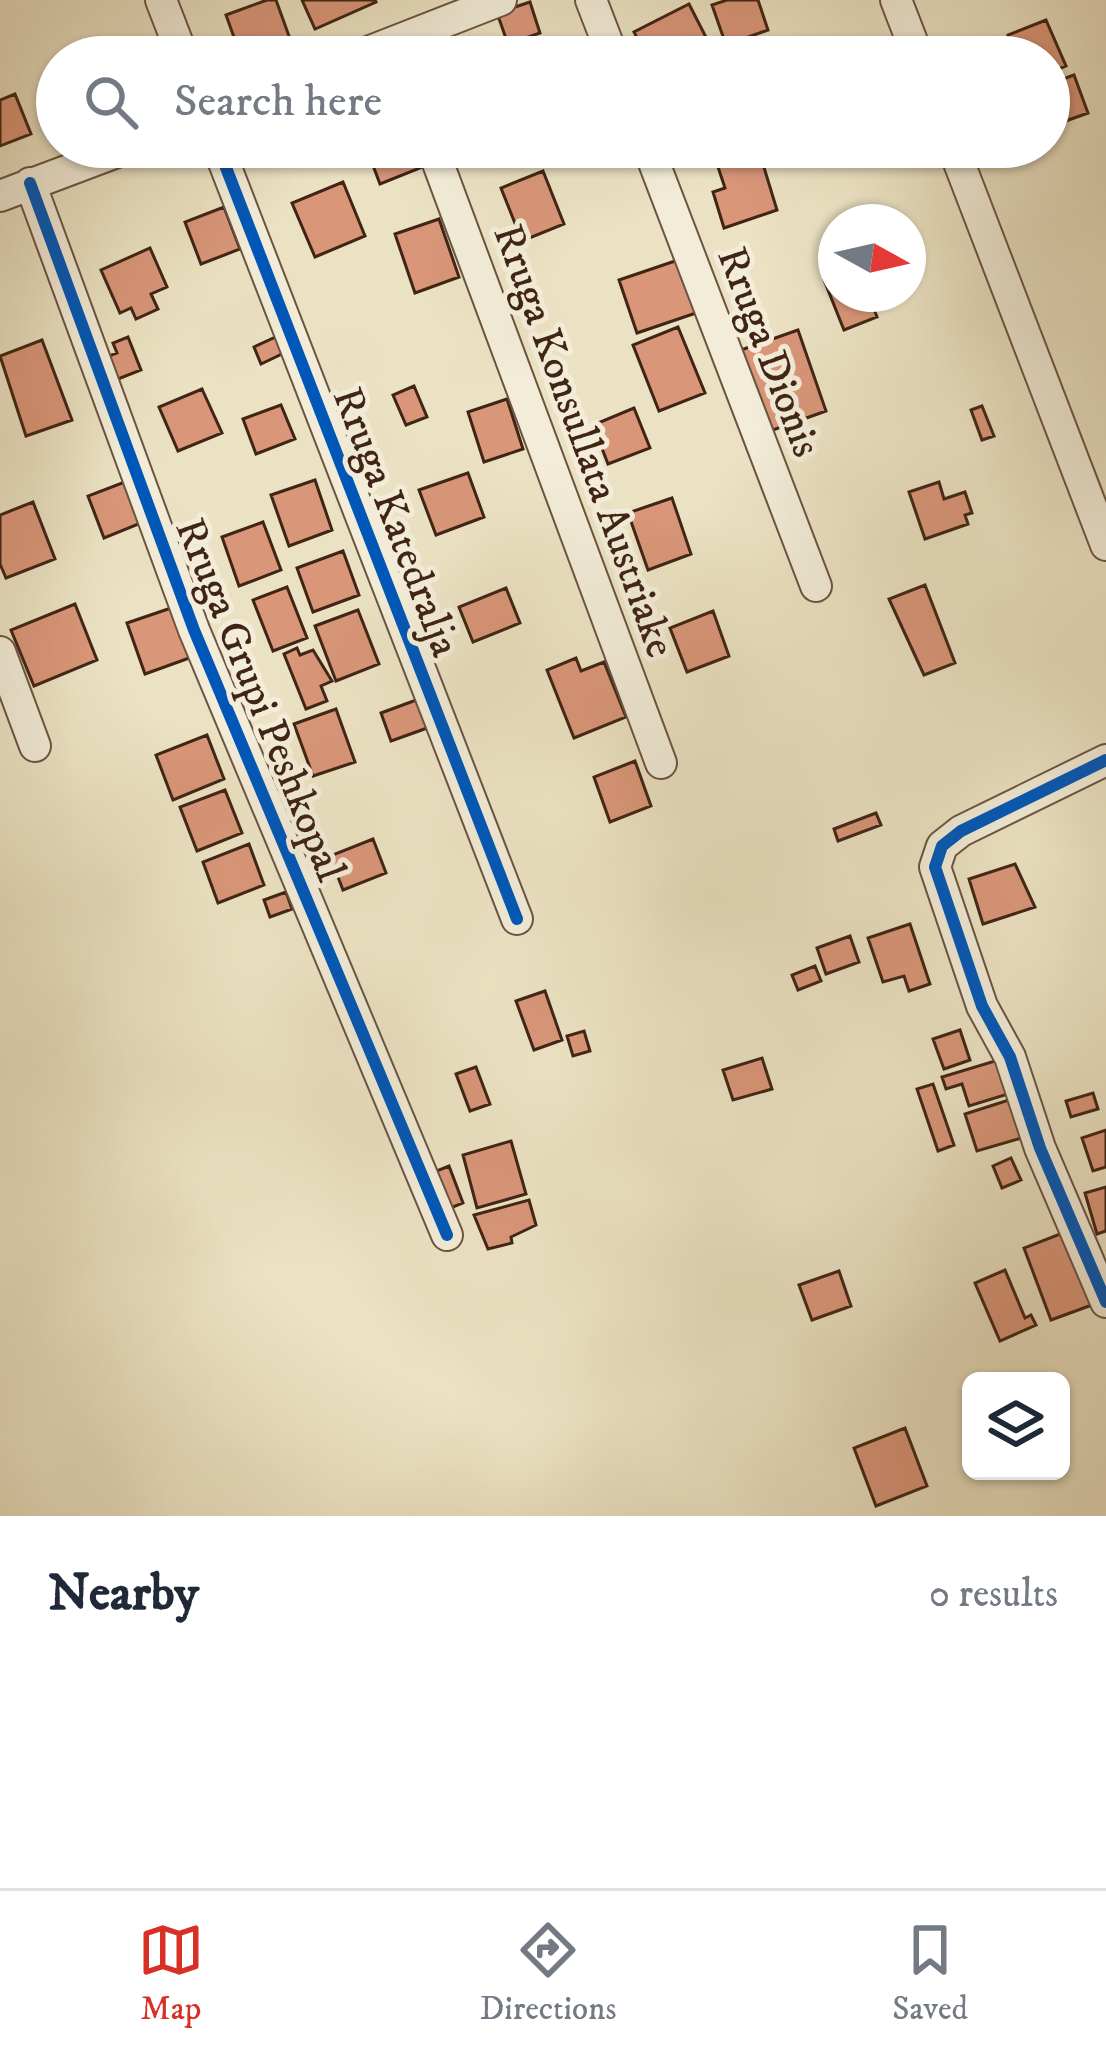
<!DOCTYPE html>
<html lang="en">
<head>
<meta charset="utf-8">
<style>
	:root { --surface:#fff; --page:#f2f2f3; --text:#1f2937; --muted:#747a83; --line:#e0e1e3; --accent:#d93025 }
	body { margin:0; font-family:"IM FELL DW Pica",serif; background:var(--page); color:var(--text) }
	.controls { position:absolute; right:36px; bottom:36px; display:grid; overflow:hidden; border-radius:18px; box-shadow:0 3px 9px #0004 }
	.controls button { width:108px; height:108px; display:grid; place-items:center; padding:0; border:0; border-bottom:3px solid var(--line); background:var(--surface); color:var(--text); font:60px sans-serif }
	.compass { position:absolute; left:818px; top:204px; width:108px; height:108px; border-radius:50%; background:var(--surface); box-shadow:0 3px 9px #0004; rotate:98deg }
	.list { margin:0; padding:0; list-style:none }
	h2 { display:flex; justify-content:space-between; align-items:center; height:156px; margin:0; padding:0 48px; font-size:51px }
	h2 small { font-size:39px; font-weight:400; color:var(--muted) }
	.icon { flex:none; width:66px; height:66px; fill:none; stroke:currentColor; stroke-width:2; stroke-linecap:round; stroke-linejoin:round }
	.map { position:relative; flex:none; width:1106px; height:1516px; overflow:hidden }
	.search { position:absolute; background:var(--surface); box-shadow:0 3px 9px #0004; left:36px; right:36px; top:36px; height:132px; display:flex; align-items:center; gap:30px; box-sizing:border-box; padding:0 42px; border-radius:66px; color:var(--muted); font-size:45px }
	.sheet { height:372px; background:var(--surface) }
	nav { display:flex; justify-content:space-around; align-items:center; box-sizing:border-box; height:168px; border-top:3px solid var(--line); background:var(--surface); font-size:33px; color:var(--muted) }
	nav a { display:grid; justify-items:center; gap:6px }
	nav .on { color:var(--accent) }
	.map>svg:first-child { display:block }
</style>
</head>
<body>
<div class="map">
<svg width="1106" height="1516" viewBox="0 0 1106 1516">
	<rect width="100%" height="100%" fill="#ebe2c3"/>
	<filter id="stains"><feTurbulence type="fractalNoise" baseFrequency=".00167" numOctaves="4"/><feColorMatrix values="0 0 0 0 .2 0 0 0 0 .09 0 0 0 0 .02 0 0 0 .5 -.17"/></filter>
	<radialGradient id="worn" r=".72"><stop offset=".6" stop-color="#630" stop-opacity="0"/><stop offset="1" stop-color="#630" stop-opacity=".3"/></radialGradient>
	<path fill="#d99679" stroke="#402515" stroke-width="3" d="M267,0H276L289,36L240,54L226,15Z
		M302,0H375L376,2L315,29Z
		M727,0H758L768,30L726,45L712,5Z
		M530,2L540,33L508,44L497,13Z
		M689,4L710,45L693,53L695,57H647L634,32Z
		M1046,20L1066,66L1049,73V57H1017L1008,35Z
		M1074,75L1088,113L1049,127V84Z
		M15,94L31,134L0,146V100Z
		M366,147H418L425,166L380,184Z
		M759,151L777,210L724,228L713,192L725,188L717,164Z
		M543,171L564,224L522,241L501,188Z
		M343,182L365,236L315,257L292,203Z
		M224,207L240,249L201,264L185,222Z
		M439,219L459,277L415,293L395,234Z
		M150,248L167,287L151,294L158,309L136,319L131,308L120,313L101,270Z
		M678,260L696,313L637,333L619,280Z
		M836,276V294H868L877,317L844,330L824,280Z
		M678,327L705,393L659,411L633,345Z
		M798,330L826,411L770,431L741,350Z
		M280,335L288,351L261,364L254,347Z
		M128,337L141,370L118,379L109,356L117,353L113,343Z
		M42,340L72,420L26,436L0,356Z
		M414,386L427,417L406,425L393,395Z
		M202,389L222,433L178,451L159,407Z
		M507,399L523,449L484,462L468,412Z
		M281,405L295,439L256,454L243,419Z
		M982,406L994,436L982,440L971,410Z
		M634,408L650,448L608,464L593,425Z
		M468,473L484,517L436,535L419,490Z
		M130,480L146,521L104,538L88,496Z
		M315,480L332,530L289,546L271,495Z
		M939,482L944,499L965,492L972,513L965,515L968,524L925,539L909,492Z
		M672,498L691,554L648,570L628,513Z
		M33,502L55,559L6,578L0,564V515Z
		M263,522L281,570L239,586L222,537Z
		M343,551L359,595L313,612L297,568Z
		M925,585L955,663L924,675L889,599Z
		M287,587L307,638L273,651L253,600Z
		M506,588L520,623L473,642L459,607Z
		M75,604L97,660L34,686L11,630Z
		M174,607L192,657L145,674L127,623Z
		M358,610L379,664L336,681L315,626Z
		M713,611L729,656L687,672L670,628Z
		M297,648L300,655L313,650L332,681L321,686L327,701L306,709L284,654Z
		M576,658L581,671L604,662L626,717L574,738L547,670Z
		M419,699L430,727L391,741L381,713Z
		M336,709L355,762L313,776L294,724Z
		M207,735L224,779L173,800L156,755Z
		M635,761L651,806L610,822L594,777Z
		M225,790L242,833L197,851L180,807Z
		M876,813L881,825L838,841L834,829Z
		M373,839L386,873L343,890L330,856Z
		M249,844L264,885L218,903L203,862Z
		M1015,864L1035,907L983,924L969,879Z
		M286,892L292,909L270,917L264,900Z
		M910,924L930,984L909,991L904,976L883,982L868,938Z
		M850,936L859,962L826,974L817,948Z
		M815,966L821,981L798,990L792,975Z
		M545,991L562,1040L534,1050L516,1001Z
		M960,1030L970,1060L944,1069L933,1039Z
		M584,1031L590,1051L573,1056L567,1036Z
		M1008,1057L1018,1091L969,1106L962,1084L946,1089L942,1077Z
		M762,1058L772,1089L733,1100L723,1070Z
		M476,1067L490,1104L470,1111L456,1074Z
		M933,1084L954,1145L938,1151L917,1089Z
		M1093,1093L1098,1109L1071,1117L1066,1101Z
		M1012,1099L1035,1134L977,1151L965,1114Z
		M1106,1130V1167L1093,1171L1082,1138Z
		M511,1141L526,1194L477,1208L463,1155Z
		M1011,1158L1021,1180L1002,1188L993,1166Z
		M449,1166L463,1203L443,1211L429,1174Z
		M1106,1187V1231L1097,1234L1085,1193Z
		M529,1200L536,1225L511,1237L512,1243L488,1249L474,1215Z
		M1073,1229L1100,1302L1051,1320L1024,1248Z
		M1005,1270L1025,1318L1031,1315L1036,1325L1000,1341L975,1283Z
		M839,1271L851,1306L812,1320L799,1285Z
		M905,1428L927,1486L876,1506L854,1448Z"/>
	<g fill="none" stroke-linecap="round" stroke-linejoin="round">
		<defs>
			<path id="street" d="M161,0L183,57
				M591,0L613,57
				M896,0L918,57
				M355,57L501,0
				M218,147L517,919
				M432,147L661,763
				M648,147L816,586
				M953,147L1106,545
				M30,183L194,630L447,1235
				M0,196L130,147
				M0,652L35,746
				M1106,760L961,831L942,846L935,867L982,1006L1010,1057L1040,1148L1106,1302"/>
		</defs>
		<use href="#street" stroke="#6b5440" stroke-width="34"/>
		<use href="#street" stroke="#f2ecd8" stroke-width="30"/>
		<defs>
			<path id="cycleway" d="M218,147L517,919
				M30,183L194,630L447,1235
				M1106,760L961,831L942,846L935,867L982,1006L1010,1057L1040,1148L1106,1302"/>
		</defs>
		<use href="#cycleway" stroke="#f2ecd8" stroke-width="20"/>
		<use href="#cycleway" stroke="#0057b8" stroke-width="12"/>
	</g>
	<g text-anchor="middle" stroke-width="10" stroke-linejoin="round" paint-order="stroke">
		<g font-size="42" fill="#402515" stroke="#f2ecd8">
			<text transform="translate(771 351) rotate(69)" y="15">Rruga Dionis</text>
			<text transform="translate(586 440) rotate(70)" y="15">Rruga Konsullata Austriake</text>
			<text transform="translate(398 521) rotate(69)" y="15">Rruga Katedralja</text>
			<text transform="translate(262 699) rotate(68)" y="15">Rruga Grupi Peshkopal</text>
		</g>
	</g>
	<rect width="100%" height="100%" filter="url(#stains)"/>
	<rect width="100%" height="100%" fill="url(#worn)"/>
</svg>
<div class="controls">
<button><svg class="icon" aria-label="layers" viewBox="0 0 24 24"><path d="M12 4l9 5-9 5-9-5zM3 14l9 5 9-5"/></svg></button>
</div>
<svg class="compass" viewBox="-18 -18 36 36"><path d="M0-13l5 13h-10z" fill="#e53935"/><path d="M0 13l5-13h-10z" fill="#747a83"/></svg>
<div class="search"><svg class="icon" aria-label="search" viewBox="0 0 24 24"><circle cx="10" cy="10" r="6"/><path d="M15 15l6 6"/></svg>Search here</div>
</div>
<section class="sheet">
<h2>Nearby<small>0 results</small></h2>
<ul class="list">
</ul>
</section>
<nav>
<a class="on"><svg class="icon" aria-label="map" viewBox="0 0 24 24"><path d="M3 6l6-2 6 2 6-2v14l-6 2-6-2-6 2zM9 4v14M15 6v14"/></svg>Map</a>
<a><svg class="icon" aria-label="directions" viewBox="0 0 24 24"><path d="M12 3l9 9-9 9-9-9zM9 14v-3h6M13 9l2 2-2 2"/></svg>Directions</a>
<a><svg class="icon" aria-label="saved" viewBox="0 0 24 24"><path d="M7 4h10v16l-5-4-5 4z"/></svg>Saved</a>
</nav>
</body>
</html>
